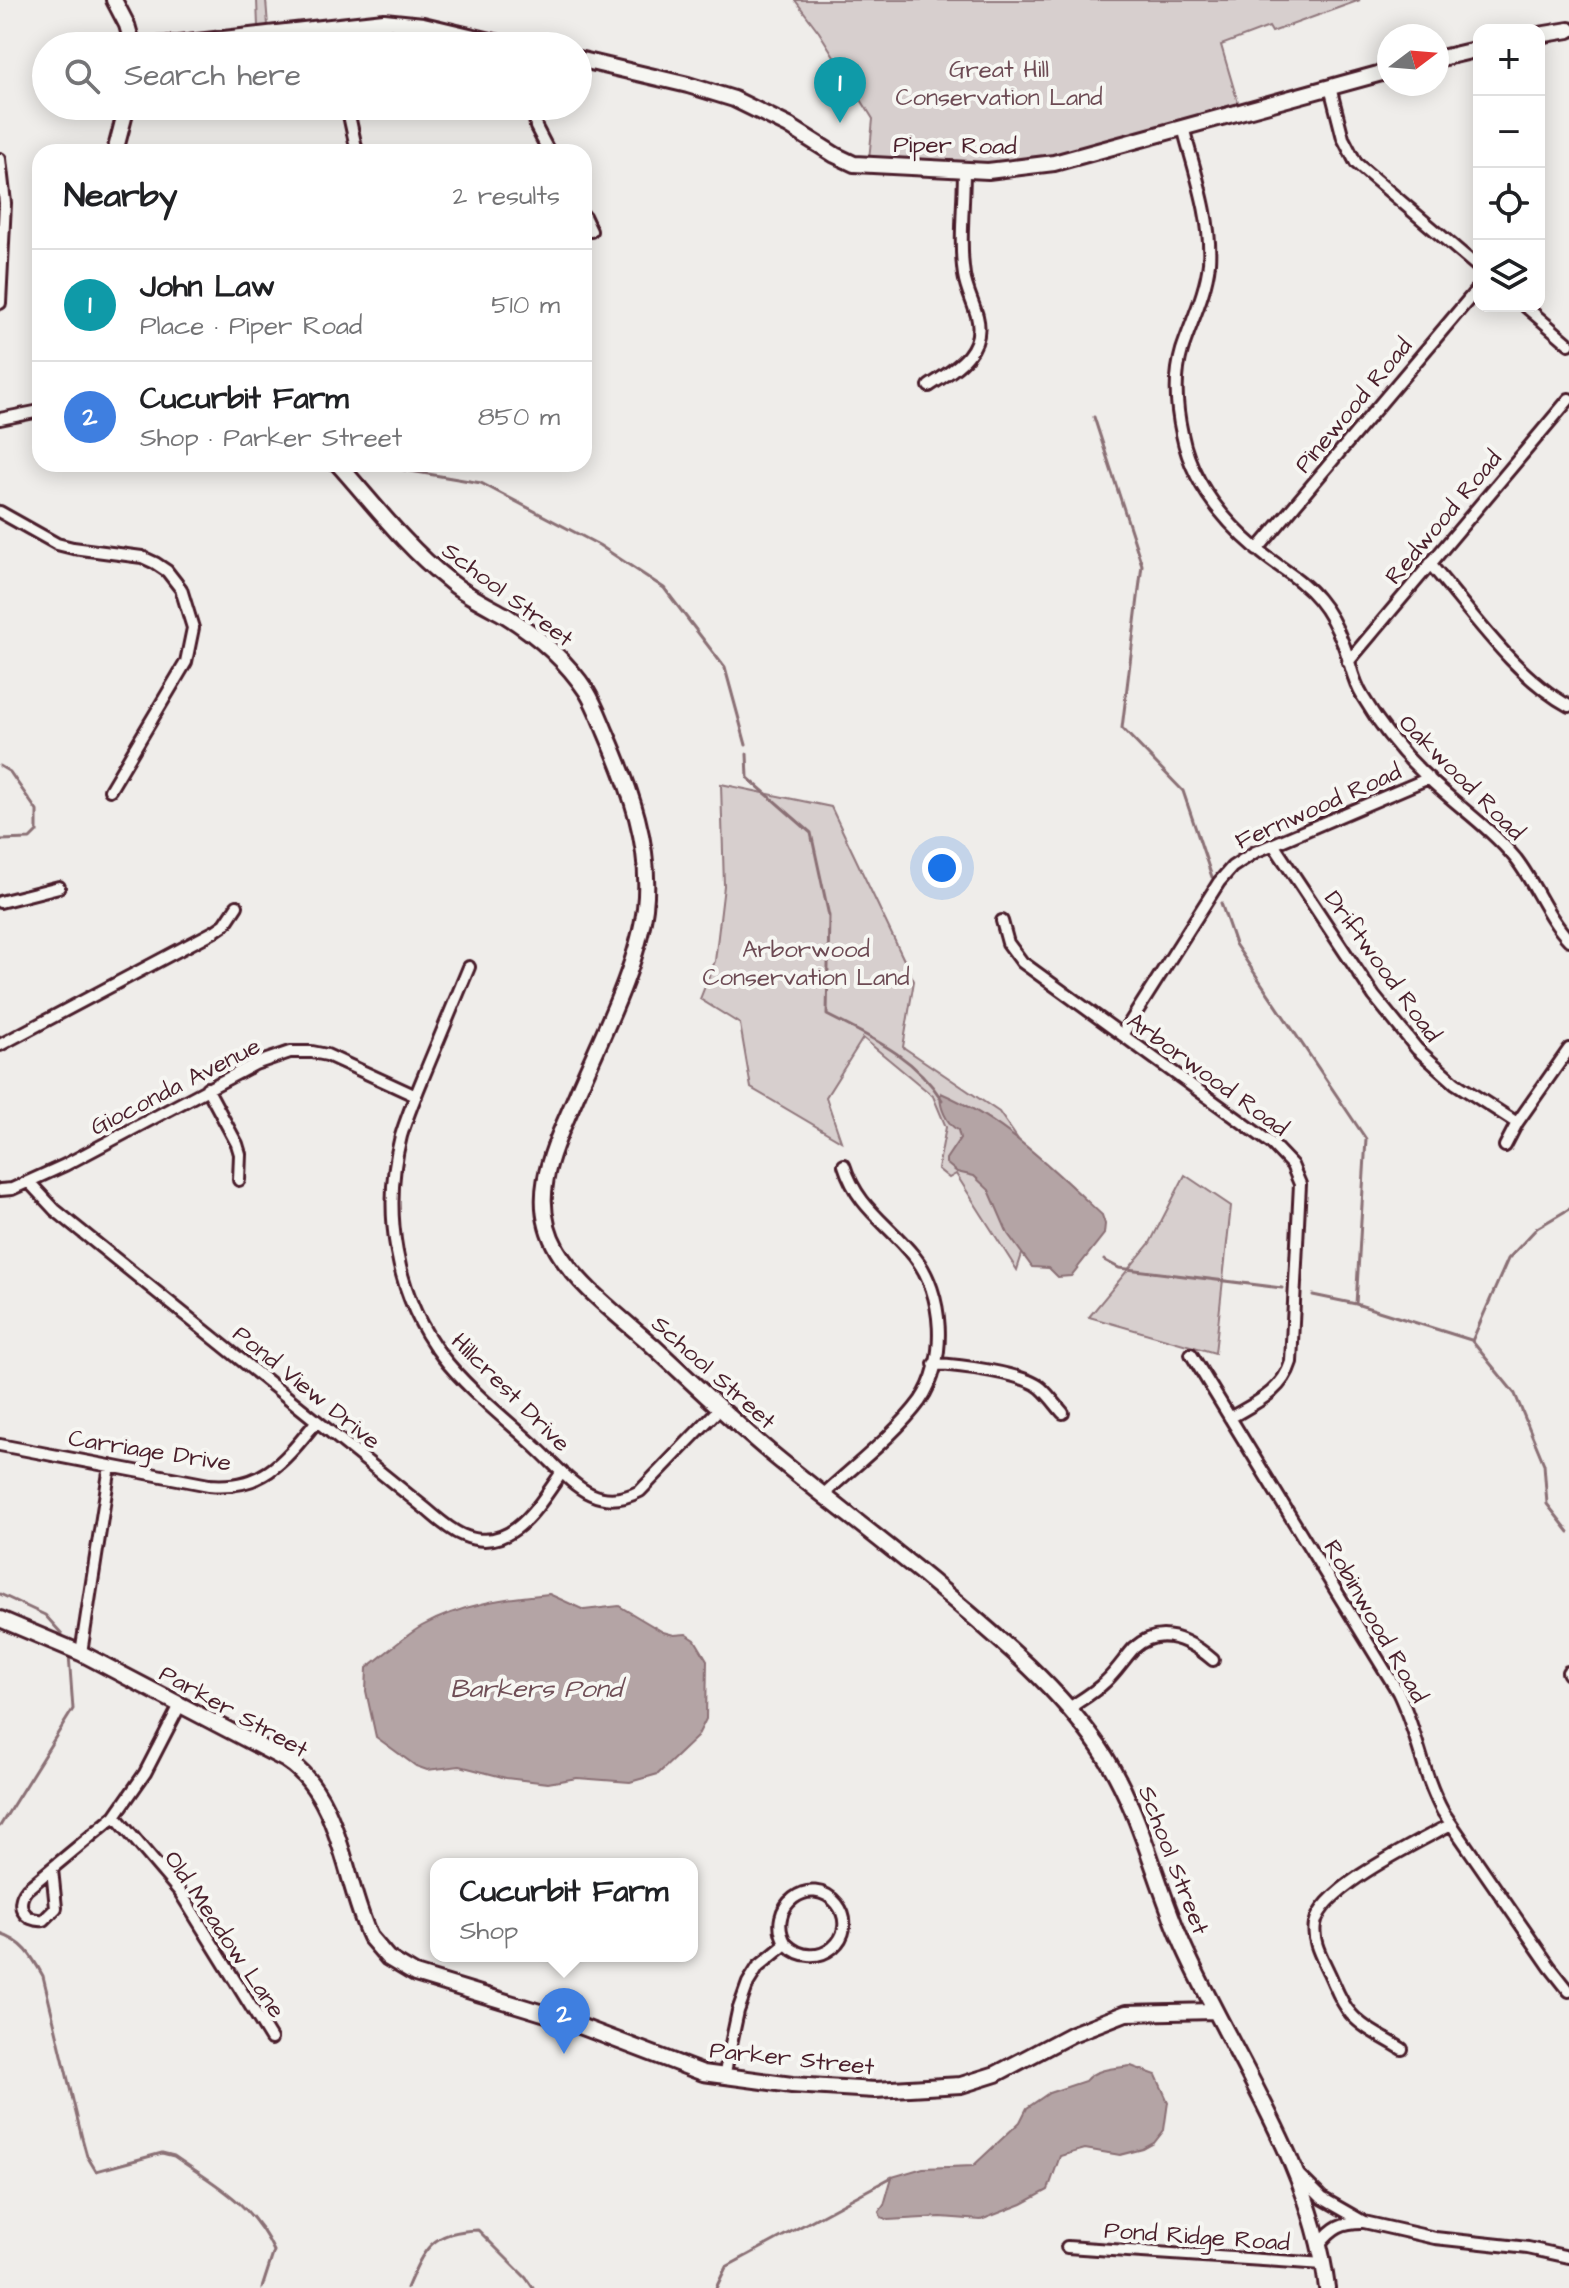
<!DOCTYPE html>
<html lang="en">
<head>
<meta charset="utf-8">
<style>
	:root { --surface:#fff; --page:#f6f6f6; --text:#202124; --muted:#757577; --line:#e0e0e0; --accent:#ea580c }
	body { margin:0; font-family:"Architects Daughter",sans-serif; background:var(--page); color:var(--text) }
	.controls { position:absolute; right:24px; top:24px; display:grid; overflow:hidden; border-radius:16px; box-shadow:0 4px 20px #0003 }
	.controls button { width:72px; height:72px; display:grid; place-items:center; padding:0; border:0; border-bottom:2px solid var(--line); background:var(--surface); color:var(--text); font:40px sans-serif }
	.compass { position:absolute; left:1377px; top:24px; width:72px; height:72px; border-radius:50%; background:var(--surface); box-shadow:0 4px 20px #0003; rotate:74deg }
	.you { position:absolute; left:942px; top:868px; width:28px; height:28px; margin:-20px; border:6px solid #fff; border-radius:50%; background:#1a73e8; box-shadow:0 0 0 12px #1a73e833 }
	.badge { display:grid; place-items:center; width:52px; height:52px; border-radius:50%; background:var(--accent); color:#fff; font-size:26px; font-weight:700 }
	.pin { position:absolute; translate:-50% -66px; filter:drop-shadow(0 2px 4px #0008) }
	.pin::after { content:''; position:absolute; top:42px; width:28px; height:24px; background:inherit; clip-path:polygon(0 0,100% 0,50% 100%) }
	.popup { position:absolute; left:430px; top:1858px; width:268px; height:104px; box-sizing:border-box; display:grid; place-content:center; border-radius:16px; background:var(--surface); filter:drop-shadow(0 2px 6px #0005); font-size:26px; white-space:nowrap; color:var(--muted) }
	.popup b { font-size:30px; color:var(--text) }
	.popup::after { content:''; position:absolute; left:50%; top:100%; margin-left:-16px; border:16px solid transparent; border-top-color:var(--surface) }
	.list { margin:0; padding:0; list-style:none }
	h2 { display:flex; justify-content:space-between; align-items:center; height:104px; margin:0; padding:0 32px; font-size:34px }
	h2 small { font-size:26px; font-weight:400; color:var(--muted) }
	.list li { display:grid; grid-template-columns:52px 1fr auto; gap:24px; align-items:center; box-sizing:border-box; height:112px; padding:0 32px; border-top:2px solid var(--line) }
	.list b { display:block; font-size:30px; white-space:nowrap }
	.list p { margin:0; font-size:26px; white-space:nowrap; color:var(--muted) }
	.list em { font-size:26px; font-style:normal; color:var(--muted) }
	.icon { flex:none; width:44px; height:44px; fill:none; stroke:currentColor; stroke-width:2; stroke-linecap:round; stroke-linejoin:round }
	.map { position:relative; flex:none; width:1569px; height:2288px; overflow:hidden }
	.search { position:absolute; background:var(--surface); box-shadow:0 4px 20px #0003; left:32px; top:32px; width:560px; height:88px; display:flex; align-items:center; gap:20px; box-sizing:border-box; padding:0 28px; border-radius:44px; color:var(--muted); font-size:30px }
	.panel { position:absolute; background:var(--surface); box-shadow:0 4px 20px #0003; left:32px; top:144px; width:560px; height:328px; border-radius:24px }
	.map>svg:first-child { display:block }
</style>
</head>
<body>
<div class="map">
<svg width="1569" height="2288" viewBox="0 0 1569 2288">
	<rect width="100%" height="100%" fill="#efedea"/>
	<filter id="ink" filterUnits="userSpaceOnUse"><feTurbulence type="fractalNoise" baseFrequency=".0125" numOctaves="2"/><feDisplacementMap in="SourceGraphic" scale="16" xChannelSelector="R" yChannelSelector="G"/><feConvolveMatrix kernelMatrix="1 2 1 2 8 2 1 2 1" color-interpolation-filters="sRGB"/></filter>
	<g filter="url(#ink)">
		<path fill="#d7cfce" stroke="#90777c" stroke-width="2" d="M257,0H266L268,26L258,27Z
			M795,0H1360L1272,32L1269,27L1221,45L1239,106L1033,162L989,167L869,160L873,119L819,32Z
			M721,784L831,807L914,981L903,1047L999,1112L1072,1217L1023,1251L1017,1270L956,1174L949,1178L938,1169L946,1127L933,1096L863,1038L826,1097L841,1141L751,1088L740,1024L700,999L715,961L724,886Z
			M1185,1175L1231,1206L1215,1353L1089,1317L1150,1243Z"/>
		<path fill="#b4a4a5" stroke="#8a6f74" stroke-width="2" d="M941,1093C1004,1120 1053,1169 1102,1215L1105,1224L1104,1234L1071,1276L1058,1277L1049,1268L1032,1267L1008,1234L989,1190L974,1176L957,1172L946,1163V1159L960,1138L958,1130C947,1125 938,1105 941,1093Z
			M549,1594L584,1610L619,1606L663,1632L674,1635L686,1634L695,1640L707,1660L706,1719L697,1737L658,1774L630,1782L577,1778L548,1783L506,1778L460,1766L427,1770L416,1766L376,1737L366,1691L367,1668C385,1654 403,1637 422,1626C462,1604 506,1598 549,1594Z
			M1131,2066L1156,2075L1168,2102L1164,2130L1154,2143L1143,2149L1120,2155L1085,2149L1060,2156L1048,2190L1022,2204L981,2220L941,2217L888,2220L881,2217L879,2212L884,2205L892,2177L923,2168L973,2166L1020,2122L1027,2108L1049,2093L1085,2081C1094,2069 1116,2068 1131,2066Z"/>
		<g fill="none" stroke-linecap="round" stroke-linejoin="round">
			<path stroke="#8a6f74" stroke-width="3" d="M1094,417L1142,565L1122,728L1183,791L1212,877
				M390,464L393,468L481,483L599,545L664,588L725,668L746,745
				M747,754L748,778L811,833L829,916L827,1015C872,1038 914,1056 942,1100
				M0,766L10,772L37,811V832L30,839L0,840
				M1221,903L1235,944L1366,1139L1356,1304
				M1569,1209L1537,1228L1508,1259L1472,1341L1515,1394L1544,1464L1547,1504L1569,1532
				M1104,1260L1119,1268L1282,1288
				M1313,1295L1356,1304L1471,1340
				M0,1594L45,1615L62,1634
				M0,1826L73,1709L69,1655
				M0,1934C23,1941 32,1956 43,1976L82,2138L87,2156L96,2171L162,2153L174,2156C217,2186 251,2202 274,2251L262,2288
				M407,2288C424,2248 432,2231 478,2230L526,2278L533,2288
				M716,2288L726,2267L892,2177"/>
			<defs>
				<path id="street" d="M331,27L334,46
					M1330,87L1343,138L1356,163L1479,268
					M347,106L357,152
					M534,106L536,127L549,152
					M1183,127C1194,170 1212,218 1209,263C1206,293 1191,322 1182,350C1174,377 1176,407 1182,434C1191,480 1222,519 1257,549C1276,566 1301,578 1318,599C1329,612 1338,630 1344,646C1351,664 1352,680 1363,697C1379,724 1400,751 1423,773C1453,803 1489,826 1516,859C1536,885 1547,917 1569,940
					M0,159L5,203L0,303
					M584,216L591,231
					M1525,306L1569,344
					M929,386C955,369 986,352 977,316C973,302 966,289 964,275C959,241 964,204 964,170
					M0,419L40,411
					M0,512L57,544L73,548L142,557L155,563L167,571L181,589L193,628L186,662L110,790
					M1257,550L1479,287
					M1430,564C1471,611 1514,676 1569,706
					M1348,662L1569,399
					M1273,844L1374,996L1417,1049L1455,1083L1517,1123
					M0,902L59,887
					M1002,921L1008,943L1022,962L1272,1144L1292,1165L1300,1184L1291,1362C1282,1392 1255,1403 1230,1418
					M469,967C455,1000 441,1034 427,1068C418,1090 408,1113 401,1136C382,1210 395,1295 442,1356C469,1391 506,1419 538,1449C570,1479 594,1515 640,1491L720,1408
					M1122,1035L1219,882L1232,867L1255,852L1429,778
					M0,1045L215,931L225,924L237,906
					M207,1088L237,1144L240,1154L239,1180
					M1505,1146L1517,1123L1569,1049
					M29,1182L55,1210L426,1509C437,1518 448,1529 462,1535C511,1556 538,1506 562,1472
					M0,1190L12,1189L65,1165L255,1064L290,1052H312L327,1055L416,1096
					M1191,1354L1398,1692C1417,1730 1422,1774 1443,1812L1550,1967L1569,1991
					M934,1364C958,1365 1024,1373 1041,1388C1049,1395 1056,1405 1063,1413
					M0,1445L209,1485C264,1490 285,1460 317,1421
					M823,1495C854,1466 895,1435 920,1401C948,1361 944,1293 914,1256C887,1222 858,1209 844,1165
					M81,1653L110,1466
					M1568,1672L1569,1674
					M1069,1708C1081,1700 1095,1692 1105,1682C1116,1672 1124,1659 1134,1648C1161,1624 1191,1641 1213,1660
					M115,1816L180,1892L271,2039
					M52,1869L56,1908L44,1920C24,1922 14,1905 27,1889L115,1816L145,1773L180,1705
					M1402,2049C1385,2038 1364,2029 1351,2014C1340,2002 1335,1985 1328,1971C1321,1956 1312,1941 1315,1924C1322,1887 1419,1842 1451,1824
					M724,2077L738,2011L748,1983L758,1967L786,1944C817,1975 862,1936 837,1904C811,1872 764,1907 786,1944
					M1299,2175L1322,2198L1364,2222L1435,2238L1528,2248L1569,2257
					M1320,2243C1333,2227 1342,2222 1362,2222
					M1067,2247L1324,2264"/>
				<path id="secondary" d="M114,0L127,25L133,46
					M1539,35L1569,30
					M133,46L179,44L384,21L423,25L512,46
					M578,59L688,85L734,99L789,126L835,155L854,164L988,171L1054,163L1389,71
					M1437,59L1479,49
					M115,152L127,106
					M338,464C373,503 406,547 447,579C464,594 485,604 505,615C537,635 566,660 587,692C595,705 600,719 606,733C630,788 652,847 645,908C637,968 603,1033 579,1089C558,1141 525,1194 557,1250C578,1286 622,1318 653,1346C692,1382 730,1419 771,1453C823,1496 878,1537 930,1580C990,1631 1054,1682 1099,1747C1140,1807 1154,1880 1183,1945C1234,2059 1311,2162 1327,2288
					M0,1619L81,1653L286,1760C341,1795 344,1882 370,1937L388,1958L415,1974L556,2017L703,2073L792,2085L875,2090L961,2085L996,2074L1072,2034L1126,2013L1215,2011"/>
			</defs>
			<use href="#street" stroke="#4a1f2b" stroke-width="16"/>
			<use href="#secondary" stroke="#4a1f2b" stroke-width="20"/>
			<use href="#street" stroke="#f6f6f2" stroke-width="10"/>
			<use href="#secondary" stroke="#f6f6f2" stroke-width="14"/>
		</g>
	</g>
	<g text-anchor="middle" stroke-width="8" stroke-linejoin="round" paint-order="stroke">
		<g font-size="24" fill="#6d4b54" stroke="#f6f6f2">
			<text x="999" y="77">Great Hill<tspan x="999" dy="28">Conservation Land</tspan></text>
			<text x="806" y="957">Arborwood<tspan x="806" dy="28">Conservation Land</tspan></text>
		</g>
		<g font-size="24" fill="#4a1f2b" stroke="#f6f6f2">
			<text transform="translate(955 145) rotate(1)" y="8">Piper Road</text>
			<text transform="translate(1353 405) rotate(-50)" y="8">Pinewood Road</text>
			<text transform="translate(1443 517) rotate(-50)" y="8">Redwood Road</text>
			<text transform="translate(508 594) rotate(37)" y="8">School Street</text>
			<text transform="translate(1462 777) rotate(45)" y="8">Oakwood Road</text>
			<text transform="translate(1318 806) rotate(-24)" y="8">Fernwood Road</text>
			<text transform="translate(1383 966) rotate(54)" y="8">Driftwood Road</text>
			<text transform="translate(1208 1074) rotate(36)" y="8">Arborwood Road</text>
			<text transform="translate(175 1086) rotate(-27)" y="8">Gioconda Avenue</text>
			<text transform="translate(714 1372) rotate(42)" y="8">School Street</text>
			<text transform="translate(307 1387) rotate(39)" y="8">Pond View Drive</text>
			<text transform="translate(511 1392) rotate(45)" y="8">Hillcrest Drive</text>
			<text transform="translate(150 1450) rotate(9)" y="8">Carriage Drive</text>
			<text transform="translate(1376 1621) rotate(60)" y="8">Robinwood Road</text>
			<text transform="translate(234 1711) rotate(29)" y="8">Parker Street</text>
			<text transform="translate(1174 1860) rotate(69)" y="8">School Street</text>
			<text transform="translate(225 1934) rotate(56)" y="8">Old Meadow Lane</text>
			<text transform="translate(792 2058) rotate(6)" y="8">Parker Street</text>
			<text transform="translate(1197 2236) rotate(4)" y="8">Pond Ridge Road</text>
		</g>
		<g font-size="26" font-style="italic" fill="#6f4e56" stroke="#f6f6f2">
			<text x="536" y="1697">Barkers Pond</text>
		</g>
	</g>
</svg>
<div class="controls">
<button>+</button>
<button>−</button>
<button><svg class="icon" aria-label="locate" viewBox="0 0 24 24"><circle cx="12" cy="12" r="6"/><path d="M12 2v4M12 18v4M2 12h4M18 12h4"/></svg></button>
<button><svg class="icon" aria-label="layers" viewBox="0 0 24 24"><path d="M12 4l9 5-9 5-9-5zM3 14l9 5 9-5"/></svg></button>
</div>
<svg class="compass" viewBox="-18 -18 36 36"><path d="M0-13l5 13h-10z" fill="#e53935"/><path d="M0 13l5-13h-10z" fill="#757577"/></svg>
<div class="you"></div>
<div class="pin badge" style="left:840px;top:123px;background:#0f9aa8">1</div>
<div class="pin badge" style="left:564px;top:2054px;background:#3f7fe0">2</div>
<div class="popup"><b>Cucurbit Farm</b>Shop</div>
<div class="search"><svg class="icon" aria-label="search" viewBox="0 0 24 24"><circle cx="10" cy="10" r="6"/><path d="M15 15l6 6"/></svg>Search here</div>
<section class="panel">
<h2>Nearby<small>2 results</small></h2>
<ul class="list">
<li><span class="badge" style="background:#0f9aa8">1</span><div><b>John Law</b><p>Place · Piper Road</p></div><em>510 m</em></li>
<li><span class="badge" style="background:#3f7fe0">2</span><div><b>Cucurbit Farm</b><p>Shop · Parker Street</p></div><em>850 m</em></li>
</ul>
</section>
</div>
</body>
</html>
